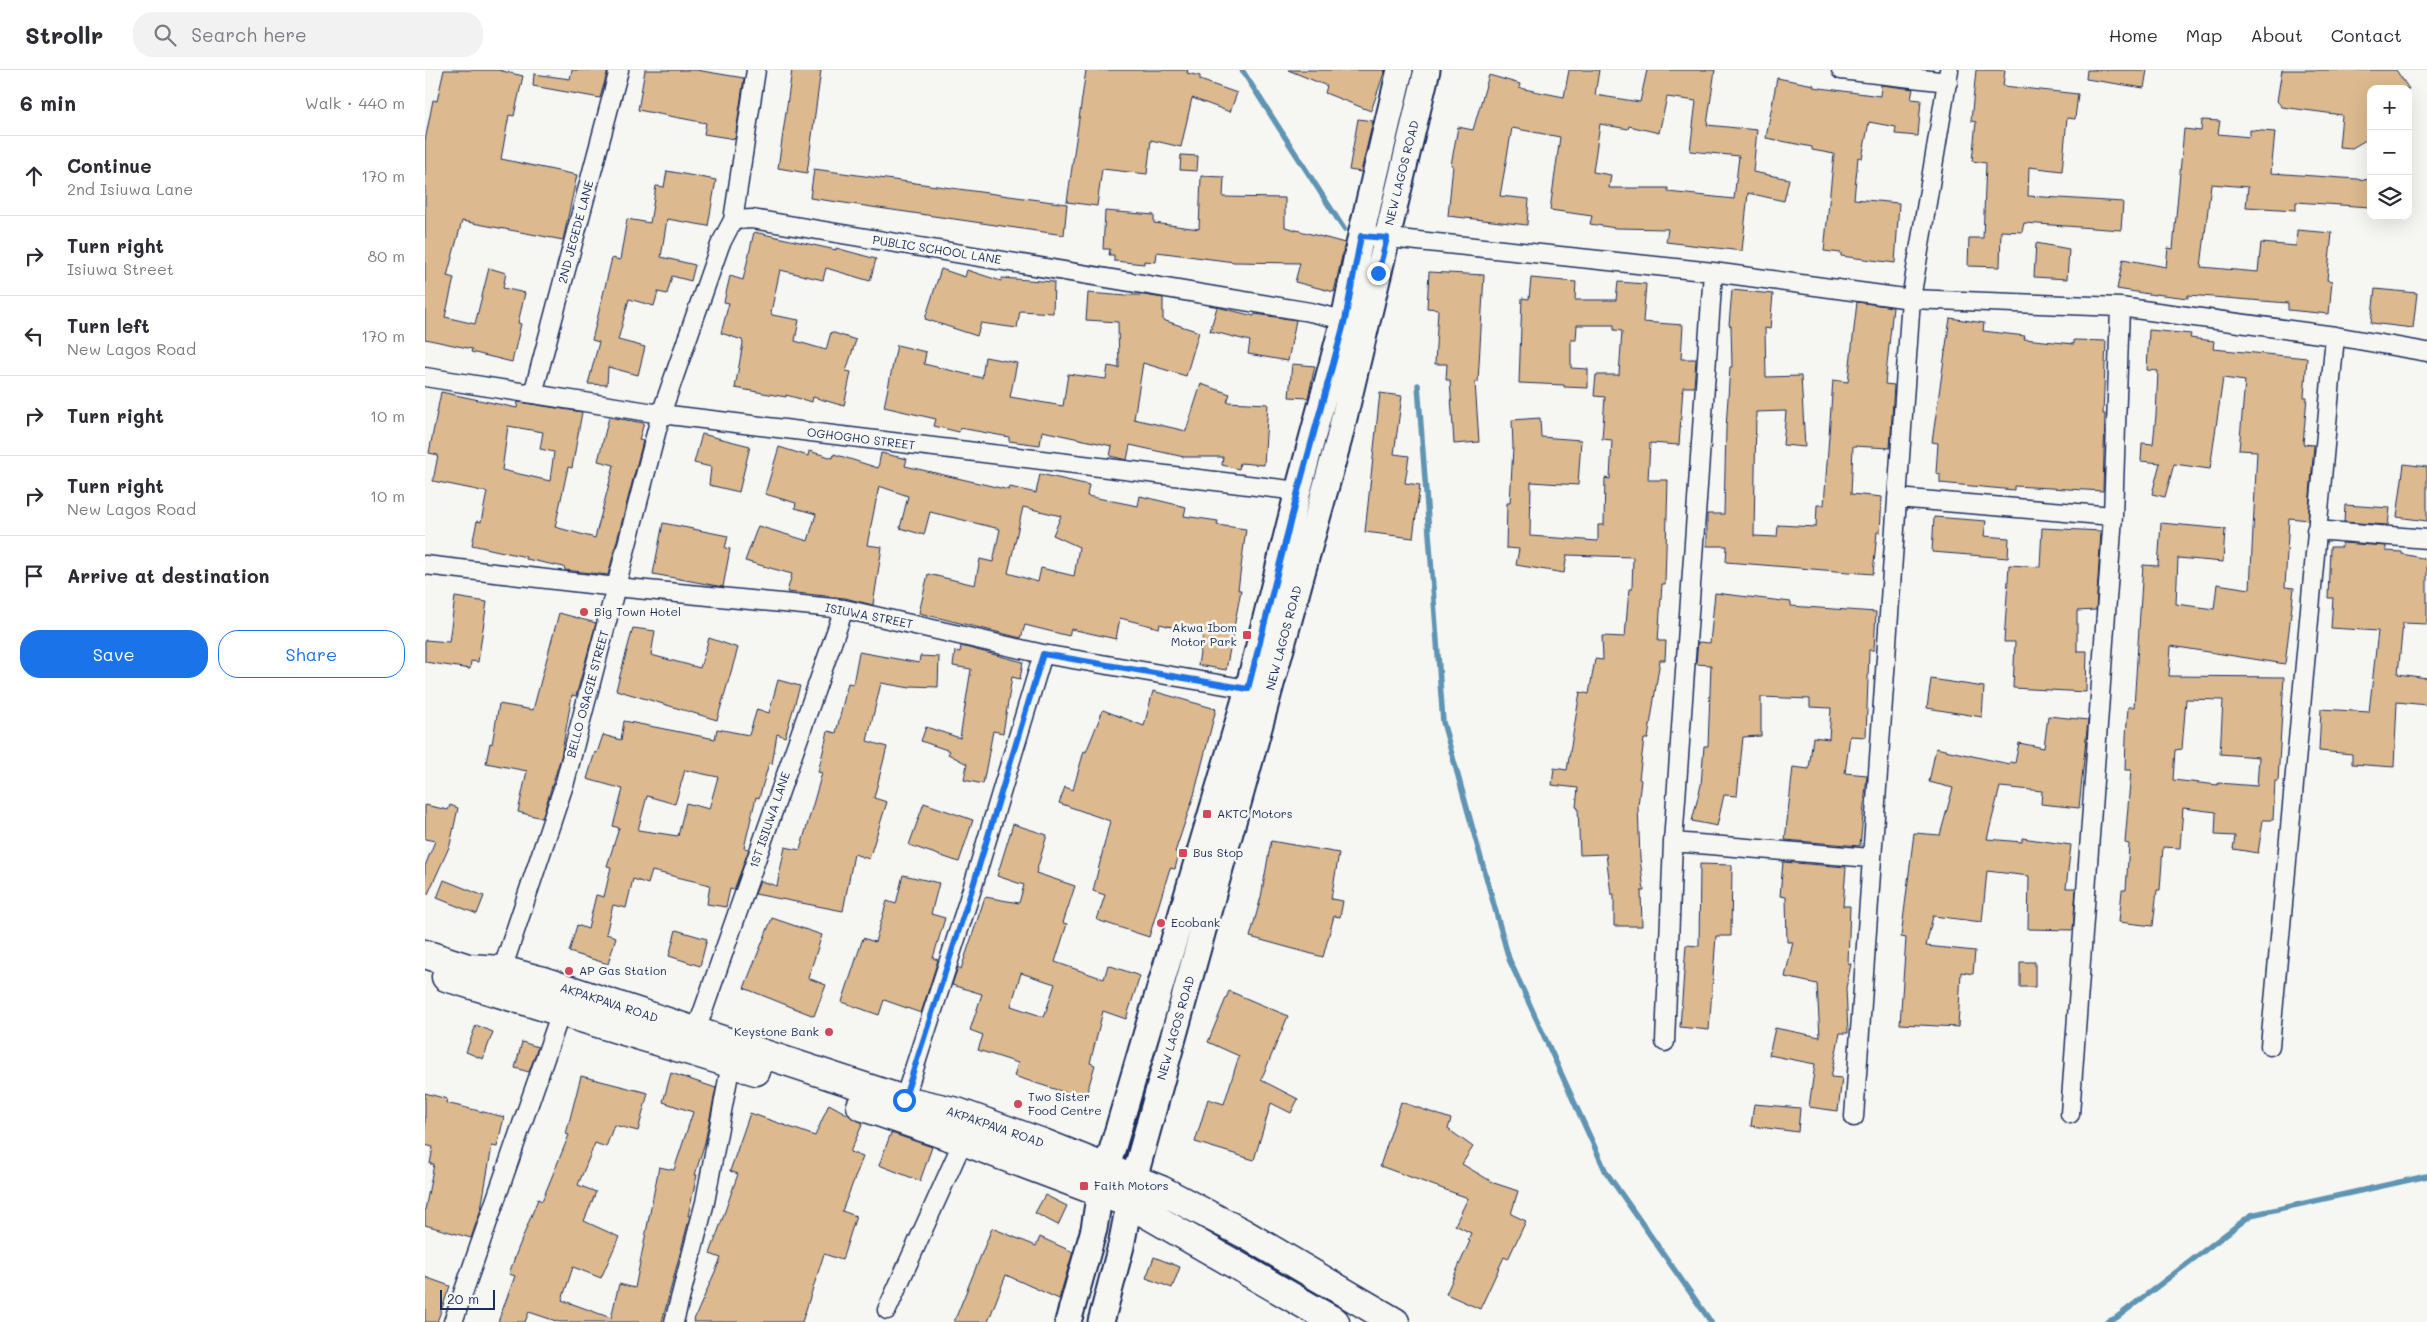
<!DOCTYPE html>
<html lang="en">
<head>
<meta charset="utf-8">
<style>
	:root { --surface:#fff; --page:#f2f2f3; --text:#2b2b33; --muted:#7c7c81; --line:#e1e1e2; --accent:#1a73e8 }
	body { margin:0; font-family:Mali,sans-serif; background:var(--page); color:var(--text) }
	.controls { position:absolute; right:15px; top:15px; display:grid; overflow:hidden; border-radius:10px; box-shadow:0 5px 20px #0002 }
	.controls button { width:45px; height:45px; display:grid; place-items:center; padding:0; border:0; border-bottom:1px solid var(--line); background:var(--surface); color:var(--text); font:25px sans-serif }
	.scale { position:absolute; left:15px; bottom:12px; width:55px; box-sizing:border-box; padding-left:5px; border:2px solid #1b2f5e; border-top:0; font-size:14px; line-height:18px; white-space:nowrap; color:#1b2f5e; -webkit-text-stroke:4px #f6f6f2; paint-order:stroke }
	.stop { position:absolute; width:15px; height:15px; margin:-11px; border:4px solid #1a73e8; border-radius:50%; background:#fff }
	.stop.end { background:#1a73e8; border-color:#fff; box-shadow:0 1px 5px #0008 }
	.list { margin:0; padding:0; list-style:none }
	h2 { display:flex; justify-content:space-between; align-items:center; height:65px; margin:0; padding:0 20px; font-size:21px }
	h2 small { font-size:16px; font-weight:400; color:var(--muted) }
	.list li { display:grid; grid-template-columns:32px 1fr auto; gap:15px; align-items:center; box-sizing:border-box; height:80px; padding:0 20px; border-top:1px solid var(--line) }
	.list b { display:block; font-size:19px; white-space:nowrap }
	.list p { margin:0; font-size:16px; white-space:nowrap; color:var(--muted) }
	.list em { font-size:16px; font-style:normal; color:var(--muted) }
	.actions { display:flex; gap:10px; padding:15px 20px }
	.actions a { flex:1; padding:11px 0; border:1px solid var(--accent); border-radius:20px; text-align:center; font-size:18px; color:var(--accent) }
	.actions .main { background:var(--accent); color:#fff }
	.icon { flex:none; width:28px; height:28px; fill:none; stroke:currentColor; stroke-width:2; stroke-linecap:round; stroke-linejoin:round }
	.map { position:relative; flex:none; width:2002px; height:1252px; overflow:hidden }
	header { display:flex; align-items:center; gap:30px; box-sizing:border-box; height:70px; padding:0 25px; background:var(--surface); border-bottom:1px solid var(--line) }
	header strong { font-size:24px }
	nav { display:flex; gap:28px; margin-inline-start:auto; font-size:18px }
	.search { width:350px; height:45px; background:var(--page); display:flex; align-items:center; gap:12px; box-sizing:border-box; padding:0 18px; border-radius:20px; color:var(--muted); font-size:19px }
	main { display:flex }
	aside { flex:1; background:var(--surface) }
	.map>svg:first-child { display:block }
</style>
</head>
<body>
<header>
<strong>Strollr</strong>
<div class="search"><svg class="icon" aria-label="search" viewBox="0 0 24 24"><circle cx="10" cy="10" r="6"/><path d="M15 15l6 6"/></svg>Search here</div>
<nav><a>Home</a><a>Map</a><a>About</a><a>Contact</a></nav>
</header>
<main>
<aside>
<h2>6 min<small>Walk · 440 m</small></h2>
<ul class="list">
<li><svg class="icon" aria-label="ahead" viewBox="0 0 24 24"><path d="M12 20V5M6 11l6-6 6 6"/></svg><div><b>Continue</b><p>2nd Isiuwa Lane</p></div><em>170 m</em></li>
<li><svg class="icon" aria-label="right" viewBox="0 0 24 24"><path d="M7 20v-9h11M14 6l5 5-5 5"/></svg><div><b>Turn right</b><p>Isiuwa Street</p></div><em>80 m</em></li>
<li><svg class="icon" aria-label="left" viewBox="0 0 24 24"><path d="M17 20v-9H6M10 6l-5 5 5 5"/></svg><div><b>Turn left</b><p>New Lagos Road</p></div><em>170 m</em></li>
<li><svg class="icon" aria-label="right" viewBox="0 0 24 24"><path d="M7 20v-9h11M14 6l5 5-5 5"/></svg><div><b>Turn right</b></div><em>10 m</em></li>
<li><svg class="icon" aria-label="right" viewBox="0 0 24 24"><path d="M7 20v-9h11M14 6l5 5-5 5"/></svg><div><b>Turn right</b><p>New Lagos Road</p></div><em>10 m</em></li>
<li><svg class="icon" aria-label="arrive" viewBox="0 0 24 24"><path d="M6 21V4h12l-3 4 3 4H6"/></svg><div><b>Arrive at destination</b></div></li>
</ul>
<div class="actions"><a class="main">Save</a><a>Share</a></div>
</aside>
<div class="map">
<svg width="2002" height="1252" viewBox="0 0 2002 1252">
	<rect width="100%" height="100%" fill="#f6f6f2"/>
	<filter id="ink" filterUnits="userSpaceOnUse"><feTurbulence type="fractalNoise" baseFrequency=".02" numOctaves="2"/><feDisplacementMap in="SourceGraphic" scale="10" xChannelSelector="R" yChannelSelector="G"/><feConvolveMatrix kernelMatrix="1 2 1 2 8 2 1 2 1" color-interpolation-filters="sRGB"/></filter>
	<g filter="url(#ink)">
		<g fill="none" stroke-linecap="round" stroke-linejoin="round">
			<path stroke="#5e94b2" stroke-width="5.5" d="M817,0L919,159
				M993,315L1018,652L1084,889L1181,1102L1286,1252
				M1682,1252L1691,1248L1826,1145L2002,1106"/>
		</g>
		<path fill="#dcb98e" stroke="#1b2f5e" fill-rule="evenodd" d="M19,0H73L98,6L89,46L84,45L76,89L152,105L138,170L37,151L22,206L29,208L20,247L50,254L64,198L81,203L78,218L100,223L93,253L96,254L87,292L46,282L47,279L0,269V71L8,30L12,31Z
			M147,0H183L175,28L108,16L109,4L145,9Z
			M220,0H271L319,8L310,69L279,64L281,53L213,40Z
			M367,0H396L382,103L353,98Z
			M661,0H763L762,3L775,6V10L812,23L805,42L767,28L756,77L726,70L722,104L677,99L672,136L642,132Z
			M863,0H960L946,41L900,23L902,16Z
			M1144,0H1174L1170,25L1215,32L1222,0H1290L1282,55L1332,60L1328,102L1364,109L1359,131L1323,123L1317,181L1241,172L1243,159L1190,158L1165,154L1167,146L1125,140L1135,67L1087,58L1075,126L1104,129L1102,155L1023,146L1028,95H1026L1033,57L1048,60L1064,5L1095,14L1094,18L1139,27ZM1242,27L1271,31L1265,81L1314,86L1309,129L1243,122V118H1184L1186,105L1168,102L1175,54L1203,59L1204,56L1234,63Z
			M1551,0H1580L1578,16L1653,24L1650,49L1642,48L1637,101L1604,97L1603,126L1698,132L1696,160L1599,153L1597,162L1576,161L1575,197L1543,196L1544,168H1558L1561,93L1547,91L1551,52L1546,51Z
			M1662,0H1722L1719,18L1661,9Z
			M1857,0H1971L1984,19H1946V67L1927,78L1914,77L1917,45L1857,37L1852,31Z
			M1352,8L1389,15L1388,17L1455,26L1456,15L1488,19L1486,29L1496,30L1493,66L1470,64L1471,57L1444,52L1437,88L1433,87L1429,129L1474,133L1470,193L1416,186V183L1399,181L1409,84L1387,80V77L1341,68Z
			M933,49L948,51L936,102L924,100Z
			M1777,50L1795,51L1793,64L1825,67V60L1850,62L1846,103L1946,110L1945,137L1871,132V140L1821,137L1823,117L1786,114L1776,197L1833,202L1836,173L1871,176L1872,160L1907,163L1902,210L1907,211L1904,244L1863,240V233L1763,225V228L1730,224V225L1692,219L1698,189L1741,197L1743,178L1748,179L1759,59L1776,61Z
			M756,85L773,86L772,101L755,100Z
			M389,99L642,134L639,165L385,128Z
			M242,101L291,110L283,156L242,149L236,187L270,195L266,211L247,206L242,224L233,222L229,236L204,229L193,270L220,277L213,305L183,297L182,315L163,314L174,272L167,270L187,188L195,190L202,149L225,153L231,116L239,117Z
			M776,106L799,107L798,127L860,128V157L920,173L909,222L870,212L875,193L809,192L732,182L731,192L719,191V194L689,191V185H684L685,179H678L680,141L729,145V153L774,159Z
			M329,162L411,180V178L451,189L445,211L401,198L398,210L355,200L346,242L347,245L374,250L370,271L401,280L406,262L431,270L421,301L426,302L419,336L388,327L387,332L361,325V327L310,318L318,273L317,270L296,263L304,233L299,232L305,206L318,210Z
			M1611,173L1644,179L1642,209L1609,207Z
			M516,199L540,207L542,200L576,211L577,208L629,212L628,243L595,241L592,258L556,253L552,266L500,249Z
			M1004,202L1059,205L1053,312H1050L1054,372L1029,374L1025,310H1021L1022,294H1010L1013,239L1002,238Z
			M1106,208L1151,212L1150,230H1191L1193,212L1221,214L1218,252L1258,255L1256,289H1271L1269,317H1258L1254,375L1225,373L1223,410H1243L1240,514H1237L1233,571H1241L1240,590H1235L1223,669H1219L1214,709L1216,710L1213,736L1215,788L1219,821H1216L1217,856H1189V824H1186L1181,784L1155,785L1153,738L1151,737L1153,718L1127,715L1129,698L1142,700L1155,622L1164,624L1170,589L1178,590L1177,566L1200,567L1204,519H1207L1208,487L1142,485L1139,503L1091,495L1094,479L1081,478L1082,433H1085L1088,377L1087,350L1115,348L1116,367L1156,370L1153,415L1106,412L1105,466L1173,471V455H1179L1180,408L1185,409L1187,370L1177,369L1180,327L1169,326L1171,305H1194L1197,261L1189,260V255H1152L1151,270H1146V298L1163,299V318L1139,317V315L1094,313L1097,228L1104,229Z
			M1950,219L1992,223L1988,258L1946,253Z
			M1307,220L1348,224L1345,259L1340,258L1341,307L1376,306L1380,377L1358,375L1361,341L1331,342L1329,466L1352,467L1353,455L1391,457L1392,435H1399L1408,310L1423,312L1432,232L1468,237L1460,314L1469,315L1465,378L1428,376L1426,424L1457,427L1455,462H1452L1448,504L1301,492L1302,476H1282V444H1299L1301,358L1305,297H1307L1306,256L1304,255Z
			M663,223L702,226V225H719L738,228V250L774,262L761,306L718,293L709,349L761,361L776,314L805,324L802,332L843,334L839,395L815,393L814,399L797,395L798,387H759L705,375L702,390L685,386L687,376L617,361L615,375L584,371V367L535,358L534,362L509,356L511,349L459,337L472,275L501,282L499,294L557,308L560,287L592,293L585,327L638,336L643,304L681,309L683,296L694,298L693,252L661,250Z
			M792,237L829,246L830,244L871,250L863,291L823,284L825,271L785,261Z
			M1525,248L1559,253L1558,261L1600,266L1599,269L1649,274V270L1681,271L1678,344H1680L1678,421L1589,416V420L1515,413V404L1511,403L1513,373L1507,372Z
			M1724,260L1766,264L1765,268L1789,271L1788,279L1882,288L1879,327H1882L1878,374L1889,375L1883,450L1864,448L1860,517L1869,518L1860,594L1746,576L1744,606L1859,607L1853,711H1850L1848,750H1838L1833,783L1808,779L1810,766L1790,765L1791,742L1758,738L1755,778L1738,777L1735,820H1732L1728,856L1694,852L1697,820H1701L1704,774L1700,773L1706,700H1700L1701,667L1703,637H1709L1718,495L1733,496L1736,453L1800,459L1798,492L1753,488L1751,534L1789,539L1792,514L1825,519L1832,381L1814,380L1820,311L1798,308L1785,399L1749,394L1740,427L1727,424L1735,393L1716,391L1717,373L1728,374L1731,345L1733,301L1722,300ZM1761,629L1798,630L1795,684L1834,687L1832,716L1793,713V715L1748,710L1750,680L1757,679Z
			M867,294L890,296L883,328L864,327Z
			M16,322L92,338L93,332L157,342L147,398L143,397L130,457L170,468L189,395L173,391L184,347L219,353L214,370L218,371L183,505L140,500L139,497L101,489V487L47,475L52,451L56,452L62,422L8,411L13,385L4,383ZM83,356L118,362L115,379L129,382L125,411L77,400Z
			M955,323L977,326L969,384L984,386L980,413L995,415L988,468L940,462Z
			M277,364L325,376L314,422L284,415L286,397L269,393Z
			M354,377L383,386L384,381L408,388L409,384L453,398L456,383L482,389L480,396L584,420L585,417L611,423L615,404L664,415L662,426L713,436L715,426L761,437L759,446L793,451L792,455L821,459L813,520H816L801,600L773,595L778,565L735,554L734,558L695,548L691,569L646,559L644,566L600,555L596,568L494,543L503,504L550,515L555,489L568,492L575,459L505,442L499,465L475,458L483,426L454,416L442,475L457,477L448,535L420,528L362,522L367,504L320,491L333,456L383,471L391,444L370,438L371,433L340,424ZM598,437L636,446L628,465L654,477L649,506L616,498L613,512L583,503Z
			M1979,394L2002,397V451L1972,447Z
			M1920,435L1965,438L1963,455L1919,452Z
			M1509,447L1561,451L1559,466L1584,468L1583,488L1507,482Z
			M238,453L303,466L300,478L305,479L298,517L228,504Z
			M1617,458L1676,461L1671,540L1652,541V581H1662L1661,622L1588,618L1590,572H1579L1584,495L1615,497Z
			M1917,473L1961,476V481L1977,482V484L2002,489V554L1978,553L1973,604L2002,608V635L1972,632L1969,697L1927,694V684L1894,681L1896,639L1944,642L1953,561L1906,558L1908,528H1903L1905,477H1917Z
			M1290,523L1366,532V536L1451,542L1449,580H1444L1441,667L1425,666L1420,703L1442,705L1435,776L1360,770L1368,697L1384,699L1388,667L1404,669L1406,638L1385,637V629L1336,627V666L1318,667L1312,726L1299,725L1292,756L1267,751L1276,715L1279,676H1283L1286,595L1271,594L1273,572L1285,573Z
			M30,527L62,532L53,592L46,591L45,599L0,592V570L24,572Z
			M134,543L171,553L151,626L147,625L136,687L117,748L93,742L102,701L61,693L65,673L67,674L74,634L108,640Z
			M208,558L230,561L226,585L275,598L284,568L313,578L292,650L191,620Z
			M536,576L598,592L595,609L587,607L578,663L568,661L558,714L539,710L542,694L523,684L525,681L496,671L501,657L535,668L546,599L528,596L530,581L535,582Z
			M434,582L494,593L495,586L514,587L513,617L486,616L485,618L456,613L442,671L462,677L449,728L462,732L444,789L429,784L418,841L330,824L335,811L352,816L360,777L375,780L397,703L393,702L403,661L411,663L423,613L428,614Z
			M1506,609L1559,617L1557,647L1502,638Z
			M353,610L375,616L360,667L352,664L347,694L344,693L334,728L331,727L319,778L324,779L309,820L305,819L301,837L282,834L285,815L227,801L223,814L208,809L201,838L188,835L181,864L191,867L183,894L144,882L152,855L163,859L171,825L179,827L186,797L182,796L194,758L188,756L198,719L162,709L170,682L172,683L178,665L196,670L199,651L290,669L292,659L324,665L332,639L344,643ZM260,700L293,707L284,739L261,733L253,766L213,760L222,726L250,734Z
			M728,621L791,639L769,725L750,782L754,783L750,799L745,798L724,867L672,850L680,825L668,821L685,751L634,733L640,717L648,720L659,681L661,682L678,640L719,656Z
			M1623,646L1663,650L1654,738L1616,734L1617,721L1575,717L1562,769L1597,772V768L1646,775L1641,818H1651L1648,860L1603,859L1604,806L1562,801L1557,852L1508,846L1501,876L1550,881L1548,904L1536,902L1533,957L1475,954L1481,868L1476,867L1489,763L1515,765L1528,718L1504,712L1511,678L1584,694L1585,692L1590,693L1594,673L1619,678Z
			M499,733L548,750L534,792L484,775Z
			M0,735L23,740L25,735L33,738L25,775L3,824L0,823V796L10,771L0,769Z
			M588,754L622,765L611,803L650,816L638,853L642,854L630,892L679,909L683,895L715,906L701,949L678,941L665,993L670,995L660,1029L589,1006L593,993L553,980L558,965L545,960L557,924L527,915L533,897L536,899L560,827L594,833L599,815L572,806ZM596,903L630,914L619,947L586,936Z
			M846,771L914,783L906,829L918,831L915,847L909,846L898,887L825,867L836,827Z
			M1358,792L1421,797L1418,836H1425L1423,893L1426,894L1421,918L1423,963H1415L1406,1007L1417,1008L1413,1041L1384,1037L1390,994L1344,985L1350,958L1395,967L1392,914L1360,907L1368,872H1362L1361,827L1355,826Z
			M1275,794L1307,795L1306,866H1291L1284,960L1255,957L1261,875L1274,876Z
			M478,805L514,813L506,844L520,848L508,888L513,890L496,943L459,930L454,945L417,932L438,868L450,872L462,831L471,834Z
			M19,810L59,826L52,844L12,828Z
			M347,848L397,865L383,908L401,915L389,946L319,918Z
			M251,860L282,869L275,896L244,886Z
			M1595,892H1610V917H1595Z
			M804,921L863,946L836,1010L873,1029L866,1043L846,1033L829,1090L770,1072L783,1029L799,1034L814,986L783,972Z
			M51,955L68,962L58,989L41,982Z
			M97,972L113,977L104,1002L90,998Z
			M246,1003L291,1018L280,1072L270,1105H272L263,1146H265L237,1252H134L104,1242L100,1252H73L90,1206L84,1204L91,1184L113,1129L117,1131L144,1065L141,1064L156,1006L223,1023L213,1061L189,1055L181,1077L170,1073L153,1115L171,1122L159,1151L194,1167L176,1208L148,1197L137,1230L186,1248L194,1214L210,1218L234,1097L249,1100L268,1042L238,1032Z
			M0,1023L22,1029L21,1033L79,1047L72,1077L67,1076L56,1139L46,1168L0,1155V1140L9,1094H5L8,1077L0,1075Z
			M976,1032L1026,1049L1023,1059L1048,1077L1037,1094L1069,1113L1093,1121L1086,1144L1101,1151L1083,1189L1079,1187L1055,1239L1021,1224L1045,1171L1043,1170L1046,1163L1030,1155L1043,1128L955,1096Z
			M404,1034L438,1053L425,1082L438,1087L417,1141L431,1146L417,1190L399,1184L377,1252H268L296,1188L285,1184L313,1104L305,1101L325,1043L390,1066Z
			M1329,1034L1375,1038L1373,1062L1326,1056Z
			M466,1063L507,1077L495,1111L454,1095Z
			M620,1125L642,1136L633,1155L610,1143Z
			M567,1158L611,1176L615,1167L648,1182L634,1229L581,1205L563,1252H529Z
			M729,1187L755,1197L747,1218L721,1208Z
			M0,1207L25,1216L12,1252H0Z"/>
		<g fill="none" stroke-linecap="round" stroke-linejoin="round">
			<defs>
				<path id="minor" d="M1416,0L1523,12
					M308,150L331,0
					M936,165L1288,202L1486,229L1695,237L1910,266L2002,282
					M0,307L236,344L873,421
					M108,324L194,0
					M1472,428L1688,446
					M1891,460L2002,469
					M0,495L191,517L419,539L618,584L823,619
					M1248,772L1446,788
					M77,900L140,712L236,344L295,175L308,150L327,149L885,242L919,250
					M271,961L419,539
					M1240,972L1248,772L1288,202
					M1845,976L1910,266
					M479,1030L547,819L618,584
					M1645,1044L1688,446L1695,237
					M1429,1047L1486,229L1524,0
					M462,1240L538,1071
					M28,1252L136,942
					M249,1252L280,1132L306,993"/>
				<path id="secondary" d="M643,1252L669,1159L675,1121L823,619L873,421L919,250L936,165L975,0
					M676,1252L696,1176L709,1109L914,369L1002,0"/>
				<path id="trunk" d="M0,884L43,898L77,900L118,911L479,1030L532,1042L618,1073L736,1120L818,1163L970,1252
					M21,907L331,1001
					M436,1036L538,1071L703,1133L910,1252"/>
			</defs>
			<use href="#minor" stroke="#1b2f5e" stroke-width="21"/>
			<use href="#secondary" stroke="#1b2f5e" stroke-width="29"/>
			<use href="#trunk" stroke="#1b2f5e" stroke-width="31"/>
			<use href="#minor" stroke="#f6f6f2" stroke-width="18"/>
			<use href="#secondary" stroke="#f6f6f2" stroke-width="25"/>
			<use href="#trunk" stroke="#f6f6f2" stroke-width="28"/>
		</g>
	</g>
	<g fill="none" stroke-linecap="round" stroke-linejoin="round" filter="url(#ink)">
		<path stroke="#1a73e8" stroke-width="6" d="M479,1030L547,819L618,584L823,619L873,421L920,250L936,166L962,168L953,203"/>
	</g>
	<g fill="#d1495b" stroke="#f6f6f2" stroke-width="2">
		<circle cx="159" cy="542" r="5"/>
		<rect x="817" y="560" width="10" height="10" rx="2.5"/>
		<rect x="777" y="739" width="10" height="10" rx="2.5"/>
		<rect x="753" y="778" width="10" height="10" rx="2.5"/>
		<circle cx="736" cy="853" r="5"/>
		<circle cx="144" cy="901" r="5"/>
		<circle cx="404" cy="962" r="5"/>
		<circle cx="593" cy="1034" r="5"/>
		<rect x="654" y="1111" width="10" height="10" rx="2.5"/>
	</g>
	<g text-anchor="middle" stroke-width="5" stroke-linejoin="round" paint-order="stroke">
		<g font-size="12" fill="#1b2f5e" stroke="#f6f6f2">
			<text transform="translate(977 103) rotate(-76)" y="4">NEW LAGOS ROAD</text>
			<text transform="translate(151 162) rotate(-75)" y="4">2ND JEGEDE LANE</text>
			<text transform="translate(512 180) rotate(9)" y="4">PUBLIC SCHOOL LANE</text>
			<text transform="translate(436 369) rotate(7)" y="4">OGHOGHO STREET</text>
			<text transform="translate(444 546) rotate(11)" y="4">ISIUWA STREET</text>
			<text transform="translate(859 568) rotate(-75)" y="4">NEW LAGOS ROAD</text>
			<text transform="translate(163 624) rotate(-75)" y="4">BELLO OSAGIE STREET</text>
			<text transform="translate(345 750) rotate(-71)" y="4">1ST ISIUWA LANE</text>
			<text transform="translate(184 933) rotate(18)" y="4">AKPAKPAVA ROAD</text>
			<text transform="translate(751 958) rotate(-74)" y="4">NEW LAGOS ROAD</text>
			<text transform="translate(570 1057) rotate(19)" y="4">AKPAKPAVA ROAD</text>
		</g>
		<g font-size="12" fill="#1b2f5e" stroke="#f6f6f2" text-anchor="start">
			<text x="169" y="546">Big Town Hotel</text>
			<text x="812" y="562" text-anchor="end">Akwa Ibom<tspan x="812" dy="14">Motor Park</tspan></text>
			<text x="792" y="748">AKTC Motors</text>
			<text x="768" y="787">Bus Stop</text>
			<text x="746" y="857">Ecobank</text>
			<text x="154" y="905">AP Gas Station</text>
			<text x="394" y="966" text-anchor="end">Keystone Bank</text>
			<text x="603" y="1031">Two Sister<tspan x="603" dy="14">Food Centre</tspan></text>
			<text x="669" y="1120">Faith Motors</text>
		</g>
	</g>
</svg>
<div class="controls">
<button>+</button>
<button>−</button>
<button><svg class="icon" aria-label="layers" viewBox="0 0 24 24"><path d="M12 4l9 5-9 5-9-5zM3 14l9 5 9-5"/></svg></button>
</div>
<div class="scale">20 m</div>
<div class="stop" style="left:479px;top:1030px"></div>
<div class="stop end" style="left:953px;top:203px"></div>
</div>
</main>
</body>
</html>
